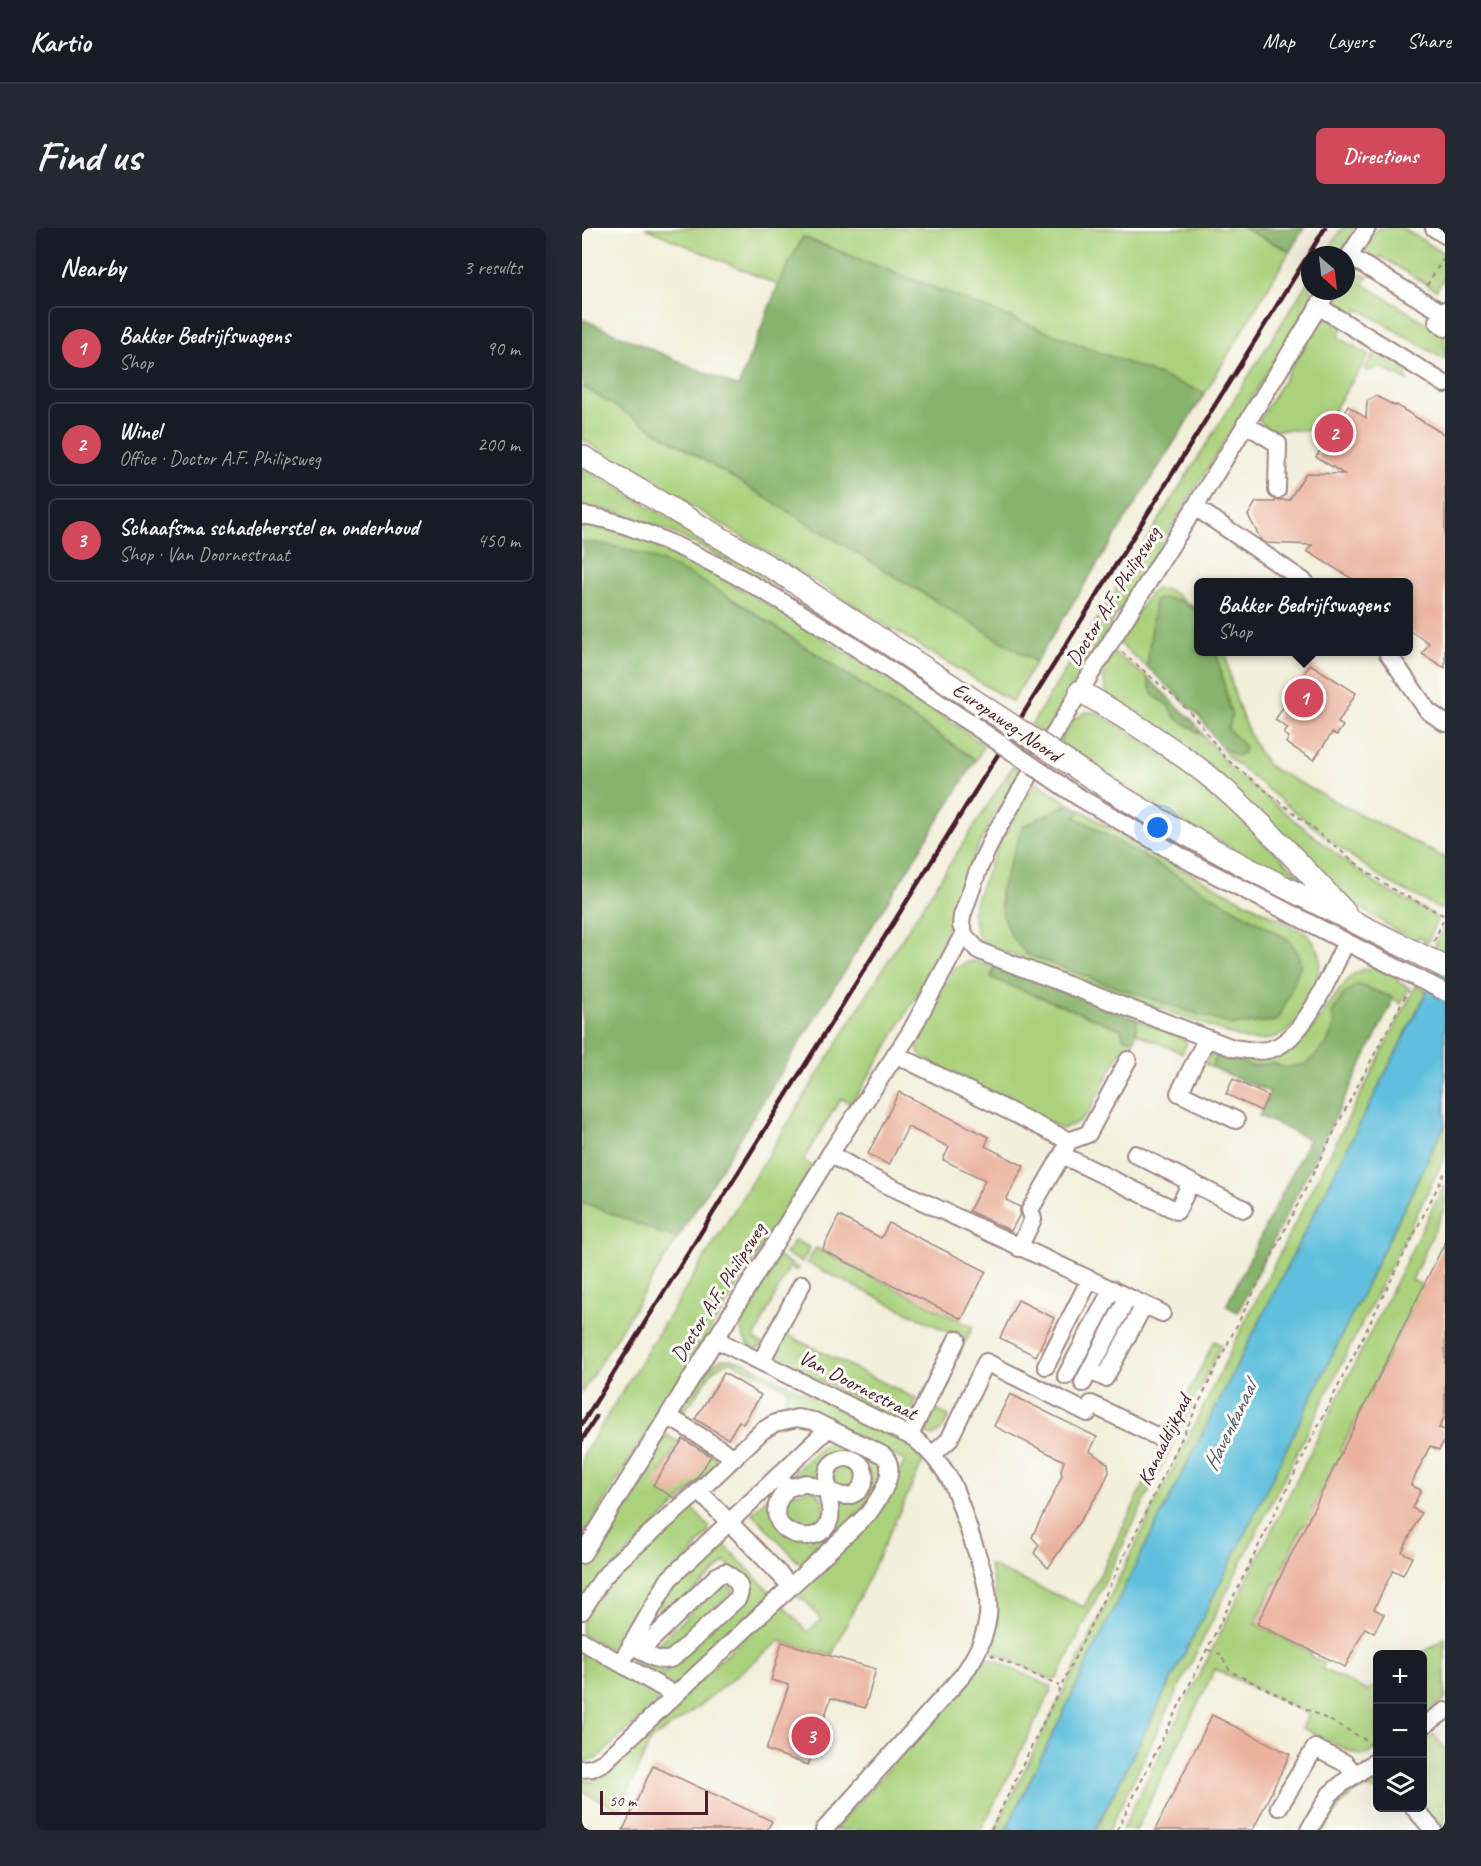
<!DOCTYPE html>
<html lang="en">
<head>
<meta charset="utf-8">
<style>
	:root { --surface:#171b24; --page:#242831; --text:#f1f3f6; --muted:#9ea1a6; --line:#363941; --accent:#d1495b }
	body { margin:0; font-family:Caveat,sans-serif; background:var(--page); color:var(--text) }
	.controls { position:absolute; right:18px; bottom:18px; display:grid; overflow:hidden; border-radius:9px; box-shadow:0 6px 24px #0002 }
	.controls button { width:54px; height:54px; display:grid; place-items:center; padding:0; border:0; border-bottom:2px solid var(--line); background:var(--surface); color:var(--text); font:30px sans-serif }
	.compass { position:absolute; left:719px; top:18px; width:54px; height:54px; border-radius:50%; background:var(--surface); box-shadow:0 6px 24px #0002; rotate:152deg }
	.scale { position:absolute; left:18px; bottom:15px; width:108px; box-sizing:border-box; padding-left:6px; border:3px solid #4a1f2b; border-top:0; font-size:16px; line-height:21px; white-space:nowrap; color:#4a1f2b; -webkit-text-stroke:4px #fdfcf7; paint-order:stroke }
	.you { position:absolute; left:576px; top:600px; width:21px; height:21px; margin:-15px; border:4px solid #fff; border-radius:50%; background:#1a73e8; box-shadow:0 0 0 9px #1a73e833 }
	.badge { display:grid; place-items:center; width:39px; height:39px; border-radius:50%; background:var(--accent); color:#fff; font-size:20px; font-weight:700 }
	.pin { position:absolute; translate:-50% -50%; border:3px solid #fff; box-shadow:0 2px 6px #0006 }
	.popup { position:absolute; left:612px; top:350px; width:219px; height:78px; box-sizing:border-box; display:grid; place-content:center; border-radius:9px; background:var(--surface); filter:drop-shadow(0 2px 4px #0005); font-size:20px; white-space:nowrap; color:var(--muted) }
	.popup b { font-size:22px; color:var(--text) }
	.popup::after { content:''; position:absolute; left:50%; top:100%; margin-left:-12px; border:12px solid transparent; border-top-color:var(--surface) }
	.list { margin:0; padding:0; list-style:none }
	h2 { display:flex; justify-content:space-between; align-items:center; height:78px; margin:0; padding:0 24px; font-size:26px }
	h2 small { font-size:20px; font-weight:400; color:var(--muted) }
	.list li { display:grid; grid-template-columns:39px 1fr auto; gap:18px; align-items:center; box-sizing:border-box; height:84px; margin:0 12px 12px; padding:0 12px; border:2px solid var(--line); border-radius:9px }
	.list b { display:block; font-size:22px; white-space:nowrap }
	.list p { margin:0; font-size:20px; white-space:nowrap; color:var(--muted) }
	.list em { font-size:20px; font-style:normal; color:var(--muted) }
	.icon { flex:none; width:33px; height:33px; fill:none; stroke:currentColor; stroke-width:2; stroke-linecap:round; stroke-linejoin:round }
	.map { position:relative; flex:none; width:863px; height:1602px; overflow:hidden; border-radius:9px }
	header { display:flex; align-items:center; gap:36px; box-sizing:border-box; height:84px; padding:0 30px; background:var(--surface); border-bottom:2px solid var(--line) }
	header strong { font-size:28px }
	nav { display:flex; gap:33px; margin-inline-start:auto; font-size:21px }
	.intro { display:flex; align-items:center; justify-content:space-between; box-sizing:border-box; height:144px; padding:0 36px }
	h1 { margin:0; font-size:42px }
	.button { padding:15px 27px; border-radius:9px; background:var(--accent); color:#fff; font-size:21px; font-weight:700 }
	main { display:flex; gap:36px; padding:0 36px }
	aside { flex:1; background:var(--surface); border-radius:9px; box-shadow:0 6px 24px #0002 }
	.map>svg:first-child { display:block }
</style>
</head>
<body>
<header>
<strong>Kartio</strong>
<nav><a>Map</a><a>Layers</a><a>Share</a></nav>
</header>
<div class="intro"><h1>Find us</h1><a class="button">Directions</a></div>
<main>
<aside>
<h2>Nearby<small>3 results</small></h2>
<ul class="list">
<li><span class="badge">1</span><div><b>Bakker Bedrijfswagens</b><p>Shop</p></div><em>90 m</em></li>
<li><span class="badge">2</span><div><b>Winel</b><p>Office · Doctor A.F. Philipsweg</p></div><em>200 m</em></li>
<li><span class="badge">3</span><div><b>Schaafsma schadeherstel en onderhoud</b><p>Shop · Van Doornestraat</p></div><em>450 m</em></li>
</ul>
</aside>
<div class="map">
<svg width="863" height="1602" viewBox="0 0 863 1602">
	<rect width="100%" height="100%" fill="#fdfcf7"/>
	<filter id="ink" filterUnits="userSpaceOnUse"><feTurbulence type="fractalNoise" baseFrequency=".0167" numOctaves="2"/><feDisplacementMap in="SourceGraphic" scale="12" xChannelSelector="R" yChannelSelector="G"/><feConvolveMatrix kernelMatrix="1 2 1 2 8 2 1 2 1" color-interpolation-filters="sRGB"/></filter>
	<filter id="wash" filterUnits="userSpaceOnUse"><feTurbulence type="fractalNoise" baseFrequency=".008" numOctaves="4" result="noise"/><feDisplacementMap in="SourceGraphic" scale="24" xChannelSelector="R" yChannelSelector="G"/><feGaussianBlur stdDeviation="1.35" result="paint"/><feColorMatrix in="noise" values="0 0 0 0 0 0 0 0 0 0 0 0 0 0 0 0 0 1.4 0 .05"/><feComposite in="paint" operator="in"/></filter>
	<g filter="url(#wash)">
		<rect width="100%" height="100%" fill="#f2efdb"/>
		<path fill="#aad27d" stroke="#7a7854" stroke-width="1.5" d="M63,0H661L708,23L623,165L221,9L196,57Z
			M760,0H774L758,27H743Z
			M795,0H820L863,26V49L854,62L798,28L793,36L787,32L783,20Z
			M773,45L786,48L781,56L863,107V132L777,81L769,91L755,81L752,76L760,63H764V57Z
			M728,50V63H736L524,404L463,507L449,497Z
			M746,90L761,99L756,109L787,127L739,202H685L677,192L738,93Z
			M797,121L822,137L826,153L799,139L785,143L782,141Z
			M0,158L454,434L430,474L0,211Z
			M0,239L202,358L199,362C150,336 54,277 0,280Z
			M0,298C38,299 65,314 99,330C197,377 286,440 377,499L402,518L394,532C340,496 285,460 231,424C163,380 84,319 0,314Z
			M574,361L587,362L617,382V384L597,372H574L565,439L537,415L568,365Z
			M531,424L565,449L571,467L586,477L594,490L622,508L649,541L759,630L799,659L851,686L855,691L846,715L841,713L842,711L837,708L833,715L763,670L527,470C518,452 521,440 531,424Z
			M634,424H644C647,457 666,516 689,540L863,630L862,680L858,681L803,652L755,618L646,529L638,518L653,527H657L662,524L645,500L648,497L649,486Z
			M504,484H515L617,549L737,667L591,589L477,514L491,492Z
			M431,538L439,543L408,594L391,630L365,704L342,754L304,821L269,876L259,870L221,932L230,938L0,1309V1229L312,723Z
			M454,553L487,576L441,598L418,664L419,679L649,797L694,793L707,712L493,589L499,582C571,628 648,666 724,705C730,711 736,719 738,728C740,746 720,793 705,803C693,812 680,813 665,812L460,738L406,718L398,712L394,703L391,684L395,668L417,616Z
			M863,696V728L851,722Z
			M391,733L413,739L409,749L540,802L541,810L553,811L548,818L542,817L508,882L499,893L480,901L341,830L336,823L334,811L371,742L383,735Z
			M792,740L816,750L815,753L827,760L819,776L809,769L753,796L744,817L725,836L703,840L691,835L670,838L634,830L629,839L623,836L629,826C645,823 658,833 674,831C734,824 735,783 771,746L782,741Z
			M834,757L845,763L543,1358L424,1602H413L659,1102Z
			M555,791L601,810L605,815L600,825L554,805Z
			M863,896V929C752,1154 636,1376 527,1602H513L653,1326Z
			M863,955V979L830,1052L843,1059L815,1108L818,1110L810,1126L807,1125L787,1166L789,1168L782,1183H779L758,1222L760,1225L730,1281L732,1282L725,1297H721L702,1338L704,1340L697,1355L693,1354L673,1396L730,1425L728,1428L742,1435L740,1441L785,1463L795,1456V1519C788,1525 784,1529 774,1526L720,1500L727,1486L633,1441L554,1602H540Z
			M0,974L95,1011L0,1164Z
			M213,1012L228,1020L220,1034L203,1026Z
			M234,1020L391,1099L384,1113L225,1035Z
			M194,1028L217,1040L215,1043L207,1039L172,1111L182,1117L172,1122C161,1113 156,1100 159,1086Z
			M201,1105L335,1171L329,1185L320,1192L314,1191L196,1132L193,1123Z
			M632,1113L639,1117L476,1449L471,1452L408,1423C407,1412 412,1401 413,1390C416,1371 412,1355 407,1337L502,1379Z
			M140,1131H150L161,1134L326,1216L339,1228L341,1234L250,1427L198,1413L108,1485L69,1512L38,1582L0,1563V1549L10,1554L51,1512L200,1376L225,1404L239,1392L223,1372L209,1366L298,1280L323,1233L202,1171L207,1162L150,1134L140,1137L132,1141L100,1187L98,1185C104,1167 122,1138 140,1131Z
			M348,1179L367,1188L361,1201L351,1208L340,1205L339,1197Z
			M84,1207L97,1214L78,1245L98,1257L121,1221L133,1228L134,1236L0,1372V1344L23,1307L31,1303L58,1261L55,1251Z
			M251,1209L299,1233L302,1245L283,1279L222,1337L218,1336L170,1285L194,1261L196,1263L190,1279L228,1313C236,1302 243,1287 252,1277C264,1263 290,1274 289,1248L266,1224L240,1252L228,1249L209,1251L208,1249L209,1247Z
			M261,1235L275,1240L276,1258L254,1261L250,1245Z
			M230,1261C247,1275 243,1277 239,1296L225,1303L205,1295L201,1273L205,1267Z
			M110,1280L127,1299V1303L36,1425L0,1407V1393L26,1350Z
			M137,1313L141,1315L189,1365V1369L93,1459L49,1434L52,1429H55L81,1444H84L170,1362L143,1334L60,1412L89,1356Z
			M143,1351L152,1363L85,1425L76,1416Z
			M863,1410V1472L841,1487L839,1426Z
			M0,1420L79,1465L80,1470L14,1531L0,1534Z
			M406,1430L468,1458L469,1463L399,1602H252L390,1447L398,1435Z
			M851,1506L863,1521V1602L841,1575V1514Z
			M788,1552L795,1555V1563C773,1552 751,1585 743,1602H735L765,1562L771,1557Z"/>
		<path fill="#87b46c" stroke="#686a4c" stroke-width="1.5" d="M661,0H722L708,23Z
			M221,9L623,165L454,434L0,158V91L156,159L196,57Z
			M0,314C84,318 163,380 231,424C285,460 340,496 394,532L95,1011L0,974Z
			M581,370L597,372L617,384V424H634L649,486L648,497L645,500L663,519L662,524L657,527H653L638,518L619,491L600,471L565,439L573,372Z
			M565,449L612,494L622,508L594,490L586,477L571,467Z
			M487,576L499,582L493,589L707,712L717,727L718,739L698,788L694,793L649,797L527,757L444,726L429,708L422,692L418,664L441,598Z
			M413,739L555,791L553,811L541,810L540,801L409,750Z
			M776,756L809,769V777L656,1084L644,1078L727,911L677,888L688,864L629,839L634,829H641L670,838L691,835L703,840L724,836L744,817L753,797L750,785L763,765Z"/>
		<path fill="#5fbfdd" stroke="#546f84" stroke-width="1.5" d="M863,728V896L653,1326L513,1602H424L543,1358Z"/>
		<g id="blocks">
			<path fill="#ebb29e" d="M794,168L813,178L814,177L863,207V440L840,426L847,415L827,402V354H775L725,323L730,317L684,315L679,312L666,287L674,274H693V272H707L724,245L762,246L734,229L766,178L784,190L785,173Z
				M728,436L774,465L756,495L761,498L755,507L750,505L732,532L704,515L707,509L702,506L706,500L693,492Z
				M651,851L686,868L679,883L644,866Z
				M317,864L407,909L403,918L442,938L424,972L438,979V986L429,1003L387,983L403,952L361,932L367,919L326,899L307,937L286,926Z
				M257,988L299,1010L307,995L404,1043L380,1091L240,1022Z
				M863,1014V1188L857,1200L863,1202V1211L857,1222L848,1218L829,1257L839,1262L830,1280L839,1285L820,1324L830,1329L821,1347L811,1342L792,1381L802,1386L792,1405L783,1400L763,1439L675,1396Z
				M436,1072L472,1090L454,1128L418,1110Z
				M142,1145L179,1167L161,1196L157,1193L146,1211L113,1191Z
				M428,1166L515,1209L508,1223L526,1236L527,1244L520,1260L466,1340L452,1325L457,1317L450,1309L480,1248L479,1242L482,1233L412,1198Z
				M101,1211L129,1228L115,1250L92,1270L71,1257Z
				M200,1414L294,1441L283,1480L249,1470L226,1537L184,1522L207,1457L189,1452Z
				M630,1487L708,1526L671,1602H573Z
				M71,1538L190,1593L185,1602H41Z"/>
		</g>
	</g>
	<g filter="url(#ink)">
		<use href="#blocks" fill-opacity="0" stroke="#9e8783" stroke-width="1.5"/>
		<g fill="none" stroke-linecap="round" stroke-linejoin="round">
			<defs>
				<path id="minor" d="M852,0L863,7
					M767,28L861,85L863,82
					M764,33L785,0
					M746,63L613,279L498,463L412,607L397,640L380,688L379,697L383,708L396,722L407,727L651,820C664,822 680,825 692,820C724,808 749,744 764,714
					M736,78L863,156
					M861,85L855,93L863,100
					M663,196L696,216L695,262
					M613,279L723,354
					M0,287C33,291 64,305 95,318C200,366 294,434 391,497
					M805,424L846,483L863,495
					M495,568L612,636L821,743
					M625,810L597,865L654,892
					M313,826L487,913L480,927L595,983L609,954
					M487,913L506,906L546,832
					M248,926L286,948L580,1085
					M553,926L662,981
					M437,1020L451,991L448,982L480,927
					M133,1111L332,1210C345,1221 357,1233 366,1248C375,1263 380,1282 386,1299C395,1328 409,1357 406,1388C403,1411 394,1428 381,1447L242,1602
					M179,1134L220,1056
					M464,1138L508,1051
					M508,1143L523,1150L562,1077
					M484,1148L530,1061
					M501,1155L546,1069
					M86,1188L153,1230
					M328,1207L375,1111
					M350,1227L367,1212L404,1134L506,1185L509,1176L574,1208
					M196,1248L206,1260C160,1308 265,1334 246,1270L253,1265C278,1279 296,1240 270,1231C264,1229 258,1230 252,1234C245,1239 244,1247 245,1255L236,1260L224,1255L206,1260
					M117,1263L209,1358
					M0,1327L248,926L328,805L377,714L383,708
					M0,1383L20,1351L34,1335L117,1263L180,1203L193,1195L215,1190L232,1193L301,1227C318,1242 297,1271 286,1286L22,1534L10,1540L0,1541
					M0,1413L93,1467
					M49,1416C62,1424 76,1437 91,1430L156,1370C162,1358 153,1351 143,1344L135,1348L59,1422
					M39,1435L87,1351L247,1200
					M840,1499L863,1483
					M697,1579L733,1520L763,1535L774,1547
					M832,1580L851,1602
					M727,1602L748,1566L762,1554L796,1532"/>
				<path id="major" d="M0,228L200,346L401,478
					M498,463C544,491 592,519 634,554C681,594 721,640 763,684
					M508,549C611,615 721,669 831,723"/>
			</defs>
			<use href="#minor" stroke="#9e8783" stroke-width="20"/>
			<use href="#major" stroke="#9e8783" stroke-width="24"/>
			<path stroke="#9e8783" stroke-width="2" stroke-dasharray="4.5 4.5" stroke-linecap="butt" d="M845,57L863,28
				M540,424L597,473L616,493L643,530L785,644L812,662L863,688
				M852,713L863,688
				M626,1422L638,1426L648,1443L757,1497L785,1513L791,1519
				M409,1427L477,1458
				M409,1602L645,1117L765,878L826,763
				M535,1602L863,944"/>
			<use href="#minor" stroke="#fff" stroke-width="16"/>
			<use href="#major" stroke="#fff" stroke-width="21"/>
			<path stroke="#4a1f2b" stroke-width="4.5" d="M0,1196L743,0
				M0,1212L14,1189"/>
			<defs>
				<path id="minor-bridge" d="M391,497L495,568
					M821,743L863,764"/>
				<path id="major-bridge" d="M401,478L508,549
					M831,723L863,739"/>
			</defs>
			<use href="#minor-bridge" stroke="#9e8783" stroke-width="20" stroke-linecap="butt"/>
			<use href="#major-bridge" stroke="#9e8783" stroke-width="24" stroke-linecap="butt"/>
			<use href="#minor-bridge" stroke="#fff" stroke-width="16"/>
			<use href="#major-bridge" stroke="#fff" stroke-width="21"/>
		</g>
	</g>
	<g text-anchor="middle" stroke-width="6" stroke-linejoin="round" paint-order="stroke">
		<g font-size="21" fill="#4a1f2b" stroke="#fdfcf7">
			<text transform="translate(531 368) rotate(-58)" y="7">Doctor A.F. Philipsweg</text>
			<text transform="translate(425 494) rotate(34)" y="7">Europaweg-Noord</text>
			<text transform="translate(136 1064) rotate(-58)" y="7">Doctor A.F. Philipsweg</text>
			<text transform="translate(276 1157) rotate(27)" y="7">Van Doornestraat</text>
			<text transform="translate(582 1212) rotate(-64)" y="7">Kanaaldijkpad</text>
		</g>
		<g font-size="22" font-style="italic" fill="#515769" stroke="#fdfcf7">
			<text transform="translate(647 1198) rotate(-64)" y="8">Havenkanaal</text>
		</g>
	</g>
</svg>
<div class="controls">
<button>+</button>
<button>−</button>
<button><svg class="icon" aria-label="layers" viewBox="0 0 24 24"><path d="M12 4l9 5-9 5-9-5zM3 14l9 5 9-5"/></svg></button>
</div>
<svg class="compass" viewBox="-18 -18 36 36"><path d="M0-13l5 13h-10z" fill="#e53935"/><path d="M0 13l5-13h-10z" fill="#9ea1a6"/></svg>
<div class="scale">50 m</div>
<div class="you"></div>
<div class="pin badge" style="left:722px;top:470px">1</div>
<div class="popup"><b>Bakker Bedrijfswagens</b>Shop</div>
<div class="pin badge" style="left:752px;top:205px">2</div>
<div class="pin badge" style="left:229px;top:1508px">3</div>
</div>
</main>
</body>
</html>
